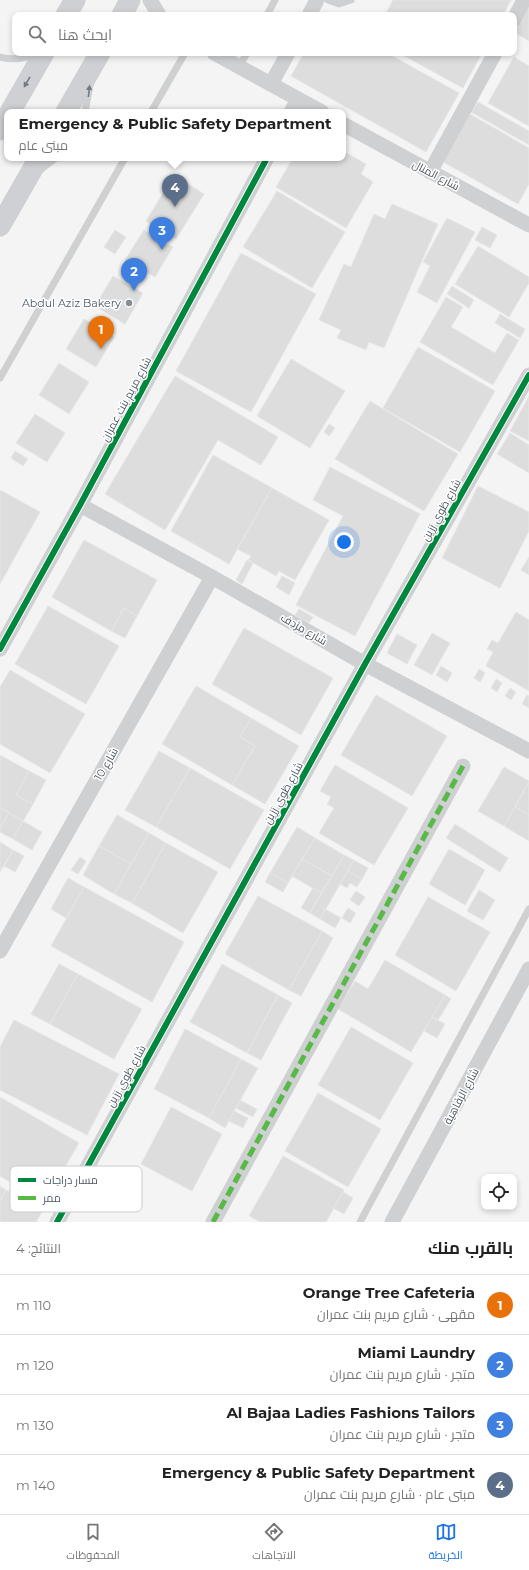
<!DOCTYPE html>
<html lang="ar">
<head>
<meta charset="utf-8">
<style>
	:root { --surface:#fff; --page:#f2f2f2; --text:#222; --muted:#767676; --line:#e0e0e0; --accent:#1a73e8 }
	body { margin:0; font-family:Montserrat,Cairo,sans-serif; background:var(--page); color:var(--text); direction:rtl }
	.controls { position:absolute; right:12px; bottom:12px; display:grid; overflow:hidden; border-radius:8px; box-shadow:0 2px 6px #0003 }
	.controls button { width:36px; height:36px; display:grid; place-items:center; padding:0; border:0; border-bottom:1px solid var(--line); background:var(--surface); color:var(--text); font:20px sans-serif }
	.you { position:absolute; left:344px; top:542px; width:14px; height:14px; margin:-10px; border:3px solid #fff; border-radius:50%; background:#1a73e8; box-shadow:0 0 0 6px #1a73e833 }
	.badge { display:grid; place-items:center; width:26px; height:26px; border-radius:50%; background:var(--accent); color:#fff; font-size:13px; font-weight:700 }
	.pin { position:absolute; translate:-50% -33px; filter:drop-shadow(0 1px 2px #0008) }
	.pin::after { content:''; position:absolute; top:21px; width:14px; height:12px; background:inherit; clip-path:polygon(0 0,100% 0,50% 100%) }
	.popup { position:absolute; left:4px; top:109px; width:342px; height:52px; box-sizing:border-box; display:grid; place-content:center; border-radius:8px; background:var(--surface); filter:drop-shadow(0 1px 3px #0005); font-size:13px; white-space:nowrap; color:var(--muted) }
	.popup b { font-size:15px; color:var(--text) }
	.popup::after { content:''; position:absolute; left:50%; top:100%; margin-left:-8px; border:8px solid transparent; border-top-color:var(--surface) }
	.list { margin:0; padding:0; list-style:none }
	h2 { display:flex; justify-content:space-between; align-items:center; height:52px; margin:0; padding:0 16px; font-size:17px }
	h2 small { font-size:13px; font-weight:400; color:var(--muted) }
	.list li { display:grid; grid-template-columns:26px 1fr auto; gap:12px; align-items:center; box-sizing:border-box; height:60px; padding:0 16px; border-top:1px solid var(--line) }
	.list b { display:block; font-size:15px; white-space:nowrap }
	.list p { margin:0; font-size:13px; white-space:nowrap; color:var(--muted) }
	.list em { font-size:13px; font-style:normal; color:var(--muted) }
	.icon { flex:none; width:22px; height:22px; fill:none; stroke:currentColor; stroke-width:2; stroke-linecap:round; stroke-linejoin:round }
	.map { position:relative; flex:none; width:529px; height:1222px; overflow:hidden; direction:ltr }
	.search { position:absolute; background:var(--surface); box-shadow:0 2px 6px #0003; left:12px; right:12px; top:12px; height:44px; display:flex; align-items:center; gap:10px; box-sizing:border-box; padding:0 14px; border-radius:8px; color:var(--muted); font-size:15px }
	.sheet { height:292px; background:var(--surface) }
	nav { display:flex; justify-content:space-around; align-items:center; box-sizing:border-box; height:56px; border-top:1px solid var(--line); background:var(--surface); font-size:11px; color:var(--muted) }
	nav a { display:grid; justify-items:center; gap:2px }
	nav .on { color:var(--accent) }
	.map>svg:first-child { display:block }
</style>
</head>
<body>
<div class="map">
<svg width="529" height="1222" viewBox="0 0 529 1222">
	<rect width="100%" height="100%" fill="#f4f4f4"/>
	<path fill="#ddddde" stroke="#e5e6e7" d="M393,0H511L503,15H385Z
		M529,6V41L514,32Z
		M304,53H387L459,93L426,152L291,76Z
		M399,53H482L463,88Z
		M514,57L529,66V126L488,103Z
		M478,102L529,131V145L471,112Z
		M470,114L529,148V184L518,204L443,162Z
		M343,151L366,164L361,174L373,182L346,228L276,187L293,158H343Z
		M174,175L204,194L176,239L146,221Z
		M277,191L345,232L312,288L243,247Z
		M392,204L438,224L384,348L369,342L366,350L337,338L341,330L319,320L344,264L351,267L374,214L385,219Z
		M447,218L475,232L437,303L417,292L430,266L423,262Z
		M482,227L497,235L490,248L475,240Z
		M115,230L126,237L115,254L104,247Z
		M144,230L173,247L155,277L125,260Z
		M478,246L529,277V283L509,317L455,284Z
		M241,253L316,294L251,412L176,371Z
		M113,276L143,293L125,324L95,306Z
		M452,286L474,300L469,308L447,294Z
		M446,297L463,307L451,327L495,353L507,333L519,340L493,385L420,342Z
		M500,314L525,329L520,338L495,323Z
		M84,319L114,337L96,367L66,349Z
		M418,347L495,391L460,452L383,408Z
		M291,359L345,391L310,448L257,416Z
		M59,363L89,382L69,414L39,395Z
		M175,376L278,437L261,465L218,440L165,530L105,494Z
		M529,396V441L510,431Z
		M370,401L458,454L424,511L335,459Z
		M35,414L65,433L47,462L16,443Z
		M329,424L335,428L329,436L324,432Z
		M510,433L529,445V473L497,454Z
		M15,451L28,459L23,466L11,458Z
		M213,455L272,488L229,564L171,531Z
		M330,467L420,514L355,636L296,605L343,516L313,500Z
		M478,486L529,512V531L500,588L442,558Z
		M272,488L329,520L295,580L279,571L276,576L248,560L251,556L237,549Z
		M0,490L40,512L0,584Z
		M84,540L157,580L137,616L124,608L111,631L52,597Z
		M529,557V575L521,570Z
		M247,560L253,563L242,584L236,580Z
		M282,576L295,583L289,595L276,587Z
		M48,606L119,646L86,704L15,664Z
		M124,608L137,616L125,638L111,631Z
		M299,609L313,617L309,623L295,615Z
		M516,612L529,620V691L486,666L493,652L487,649L492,640L498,643Z
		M244,628L333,678L301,735L212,684Z
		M432,633L450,643L432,675L414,665Z
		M397,634L417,645L407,664L387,653Z
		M441,666L452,673L447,682L436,675Z
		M479,669L485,673L480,682L474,678Z
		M10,670L85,714L50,773L0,744V687Z
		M496,679L502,683L497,692L491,688Z
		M196,686L251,718L240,737L255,746L232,785L162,744Z
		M510,688L516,692L511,700L505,696Z
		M376,695L447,736L412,796L341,755Z
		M527,695L529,696V708L522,704Z
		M251,718L299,746L265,804L232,785L255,746L240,737Z
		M159,751L190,768L156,827L125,810Z
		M0,755L29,771L16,795L33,804L23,821L0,808Z
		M335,765L408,808L374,865L319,833L334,808L327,804L331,797L320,791Z
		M504,767L529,781V782L504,826L478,811Z
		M190,768L264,810L230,869L156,827Z
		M29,771L46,780L33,804L16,795Z
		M529,782V815L515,807Z
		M515,807L529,815V841L504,826Z
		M0,808L9,813L0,828Z
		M9,813L23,821L13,839L0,832V828Z
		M117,815L149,833L131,864L99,846Z
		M23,821L42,832L32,850L13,839Z
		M455,824L508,858L500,872L446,838Z
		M297,827L315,838L288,883L270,873Z
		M149,833L166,843L132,903L114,894Z
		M315,838L344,855L332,876L302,859Z
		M0,842L13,850L0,872Z
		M166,843L218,872L183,933L132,903Z
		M99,846L131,864L114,894L83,875Z
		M449,849L485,870L465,905L429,884Z
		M13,850L24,856L15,872L4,866Z
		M344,855L354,860L320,919L310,913Z
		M80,857L86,861L78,874L71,870Z
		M302,859L332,876L321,893L292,876Z
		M354,860L368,868L362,879L348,871Z
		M348,871L362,879L357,887L350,883L347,888L340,884Z
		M270,873L288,883L283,892L265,882Z
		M68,878L84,887L66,918L51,909Z
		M84,887L184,942L152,1002L51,946Z
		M313,888L321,893L310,913L301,908Z
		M479,890L495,900L483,920L467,911Z
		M356,891L365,897L359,906L350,900Z
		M258,896L322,931L289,990L225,954Z
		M428,897L490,932L456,991L395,955Z
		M348,908L356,913L350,923L342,918Z
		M325,909L341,918L335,928L320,919Z
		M322,931L333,938L301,996L289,990Z
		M385,960L445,995L411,1052L338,1009L355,981L368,989Z
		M59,964L78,974L50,1024L31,1014Z
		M222,964L278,995L247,1053L190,1022Z
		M78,974L142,1009L114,1059L50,1024Z
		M278,995L292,1003L261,1060L247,1053Z
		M445,995L451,999L438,1020L432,1017Z
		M432,1017L445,1024L437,1038L424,1031Z
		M14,1020L119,1074L87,1135L0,1090V1047Z
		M351,1027L413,1063L380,1120L318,1085Z
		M185,1029L241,1059L209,1118L154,1089Z
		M241,1059L258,1068L225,1128L209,1118Z
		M318,1093L381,1129L348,1187L285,1151Z
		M0,1097L79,1143L44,1202L0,1176Z
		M240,1100L257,1109L253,1117L236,1108Z
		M171,1107L222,1134L192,1191L141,1164Z
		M234,1111L248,1118L243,1128L229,1121Z
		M283,1156L344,1190L326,1222H260L249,1216Z
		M0,1186L6,1190L0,1201Z
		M6,1190L43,1210L36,1222H0V1201Z
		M343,1192L353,1198L344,1214L333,1208Z"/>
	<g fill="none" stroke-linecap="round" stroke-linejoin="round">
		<path stroke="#ced0d2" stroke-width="7" d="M328,0L339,4L351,0
			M267,15L275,0
			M0,57C14,61 25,58 39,54
			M239,67L247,53
			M85,112L90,85
			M151,112L185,53
			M39,171L56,158
			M0,378L125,158
			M360,1222L529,909"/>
		<path stroke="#ced0d2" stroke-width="15" d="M150,0L159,15
			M309,15L317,0
			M514,19L524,0
			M214,53L322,112
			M271,84L288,53
			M291,112L298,99
			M343,124L529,225
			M430,172L495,53
			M80,505L212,577L365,664L529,751
			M0,649L80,505L267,158
			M0,951L212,577
			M57,1222L365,664L529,375
			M213,1222L463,766
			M392,1222L529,969"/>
		<path stroke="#ced0d4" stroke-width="21" d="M66,15L75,0
			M122,15L130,0
			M10,112L44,53
			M66,112L100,53
			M0,130L7,117
			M0,226L39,158"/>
		<path stroke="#58b947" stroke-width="5" stroke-dasharray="10 5" stroke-linecap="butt" d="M213,1222L463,766"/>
		<defs>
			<path id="cycleway" d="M0,649L80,505L267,158
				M57,1222L365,664L529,375"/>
		</defs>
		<use href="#cycleway" stroke="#fff" stroke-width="8"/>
		<use href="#cycleway" stroke="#00873e" stroke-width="6"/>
	</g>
	<defs><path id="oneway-solid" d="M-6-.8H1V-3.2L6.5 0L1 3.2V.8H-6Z"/></defs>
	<use fill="#727b84" href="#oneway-solid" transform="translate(27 82) rotate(120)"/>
	<use fill="#727b83" href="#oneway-solid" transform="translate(89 91) rotate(-84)"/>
	<circle fill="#868d94" stroke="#fff" stroke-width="1.5" cx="129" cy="303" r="4"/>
	<g text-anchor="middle" stroke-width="3" stroke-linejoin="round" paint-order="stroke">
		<g font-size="11" fill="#4a5661" stroke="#fff">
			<text transform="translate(436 175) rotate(28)" y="4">شارع المنال</text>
			<text transform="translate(126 399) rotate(-62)" y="4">شارع مريم بنت عمران</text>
			<text transform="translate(441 510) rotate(-61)" y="4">شارع طَوِي رَزِين</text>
			<text transform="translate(304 629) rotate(30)" y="4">شارع مِرْدِف</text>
			<text transform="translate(106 764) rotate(-60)" y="4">شارع 10</text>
			<text transform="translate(283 793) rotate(-61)" y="4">شارع طَوِي رَزِين</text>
			<text transform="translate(126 1076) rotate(-61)" y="4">شارع طَوِي رَزِين</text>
			<text transform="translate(461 1096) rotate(-62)" y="4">شارع الرَفَاهِية</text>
		</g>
		<g font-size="11" fill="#4a5661" stroke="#fff" text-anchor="end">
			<text x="121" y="307">Abdul Aziz Bakery</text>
		</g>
	</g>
	<rect x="10" y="1166" width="132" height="46" rx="6" fill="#fff" stroke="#c9ccd0" stroke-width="1"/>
	<rect x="18" y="1178" width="18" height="4" fill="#00873e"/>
	<rect x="18" y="1196" width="18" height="4" fill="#58b947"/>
	<g font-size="11" fill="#4a5661">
		<text x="43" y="1184">مسار دراجات</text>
		<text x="43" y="1202">ممر</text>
	</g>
</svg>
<div class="controls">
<button><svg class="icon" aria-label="locate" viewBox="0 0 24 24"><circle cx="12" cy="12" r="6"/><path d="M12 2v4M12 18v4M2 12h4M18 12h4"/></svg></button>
</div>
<div class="you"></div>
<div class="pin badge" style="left:101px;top:349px;background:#e8710a">1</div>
<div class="pin badge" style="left:134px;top:291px;background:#3f7fe0">2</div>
<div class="pin badge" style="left:162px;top:250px;background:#3f7fe0">3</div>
<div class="pin badge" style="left:175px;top:207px;background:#5c6f8a">4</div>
<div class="popup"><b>Emergency &amp; Public Safety Department</b>مبنى عام</div>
<div class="search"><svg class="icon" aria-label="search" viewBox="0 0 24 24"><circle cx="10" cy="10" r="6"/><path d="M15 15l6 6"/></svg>ابحث هنا</div>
</div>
<section class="sheet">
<h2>بالقرب منك<small>النتائج: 4</small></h2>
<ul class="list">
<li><span class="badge" style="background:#e8710a">1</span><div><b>Orange Tree Cafeteria</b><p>مقهى · شارع مريم بنت عمران</p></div><em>110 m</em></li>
<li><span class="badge" style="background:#3f7fe0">2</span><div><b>Miami Laundry</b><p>متجر · شارع مريم بنت عمران</p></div><em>120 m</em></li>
<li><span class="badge" style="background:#3f7fe0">3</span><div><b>Al Bajaa Ladies Fashions Tailors</b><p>متجر · شارع مريم بنت عمران</p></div><em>130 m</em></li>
<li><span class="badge" style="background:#5c6f8a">4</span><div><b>Emergency &amp; Public Safety Department</b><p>مبنى عام · شارع مريم بنت عمران</p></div><em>140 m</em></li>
</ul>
</section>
<nav>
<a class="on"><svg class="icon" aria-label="map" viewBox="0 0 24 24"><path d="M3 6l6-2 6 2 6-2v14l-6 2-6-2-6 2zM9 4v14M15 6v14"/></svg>الخريطة</a>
<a><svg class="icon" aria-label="directions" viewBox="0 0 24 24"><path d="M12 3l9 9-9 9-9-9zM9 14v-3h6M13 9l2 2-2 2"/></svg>الاتجاهات</a>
<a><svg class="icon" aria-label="saved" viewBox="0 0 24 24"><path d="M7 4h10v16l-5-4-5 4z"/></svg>المحفوظات</a>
</nav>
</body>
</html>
